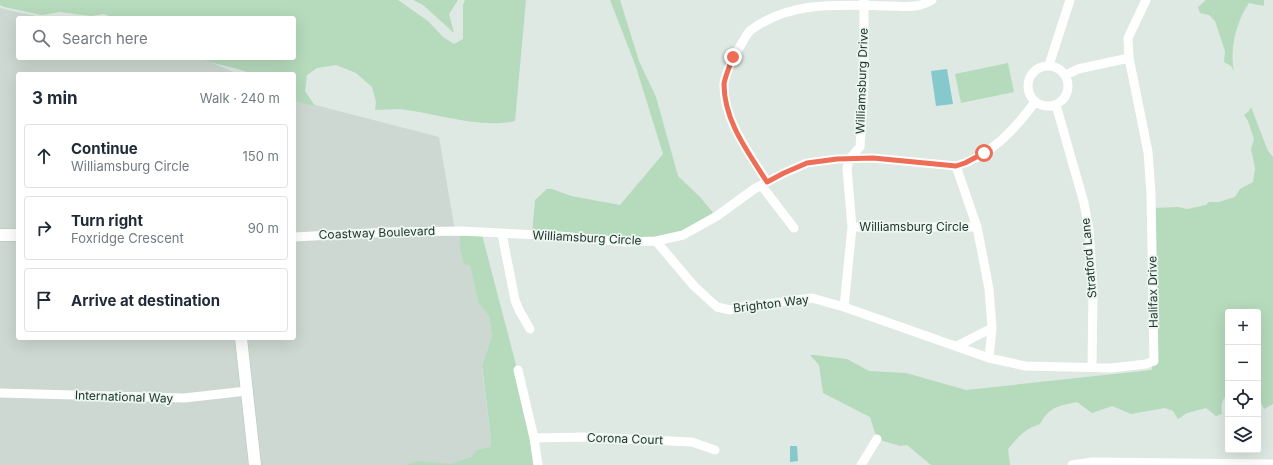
<!DOCTYPE html>
<html lang="en">
<head>
<meta charset="utf-8">
<style>
	:root { --surface:#fff; --page:#f2f2f3; --text:#1f2937; --muted:#747a83; --line:#e0e1e3 }
	body { margin:0; font-family:Inter,sans-serif; background:var(--page); color:var(--text) }
	.controls { position:absolute; right:12px; bottom:12px; display:grid; overflow:hidden; border-radius:4px; box-shadow:0 4px 16px #0002 }
	.controls button { width:36px; height:36px; display:grid; place-items:center; padding:0; border:0; border-bottom:1px solid var(--line); background:var(--surface); color:var(--text); font:20px sans-serif }
	.stop { position:absolute; width:12px; height:12px; margin:-9px; border:3px solid #ed6d57; border-radius:50%; background:#fff }
	.stop.end { background:#ed6d57; border-color:#fff; box-shadow:0 1px 4px #0008 }
	.list { margin:0; padding:0; list-style:none }
	h2 { display:flex; justify-content:space-between; align-items:center; height:52px; margin:0; padding:0 16px; font-size:17px }
	h2 small { font-size:13px; font-weight:400; color:var(--muted) }
	.list li { display:grid; grid-template-columns:26px 1fr auto; gap:12px; align-items:center; box-sizing:border-box; height:64px; margin:0 8px 8px; padding:0 8px; border:1px solid var(--line); border-radius:4px }
	.list b { display:block; font-size:15px; white-space:nowrap }
	.list p { margin:0; font-size:13px; white-space:nowrap; color:var(--muted) }
	.list em { font-size:13px; font-style:normal; color:var(--muted) }
	.icon { flex:none; width:22px; height:22px; fill:none; stroke:currentColor; stroke-width:2; stroke-linecap:round; stroke-linejoin:round }
	.map { position:relative; flex:none; width:1273px; height:465px; overflow:hidden }
	.search { position:absolute; background:var(--surface); box-shadow:0 4px 16px #0002; left:16px; top:16px; width:280px; height:44px; display:flex; align-items:center; gap:10px; box-sizing:border-box; padding:0 14px; border-radius:4px; color:var(--muted); font-size:15px }
	.panel { position:absolute; background:var(--surface); box-shadow:0 4px 16px #0002; left:16px; top:72px; width:280px; height:268px; border-radius:4px }
	.map>svg:first-child { display:block }
</style>
</head>
<body>
<div class="map">
<svg width="1273" height="465" viewBox="0 0 1273 465">
	<rect width="100%" height="100%" fill="#dde9e2"/>
	<path fill="#ccd8d1" d="M0,8L45,18H18V58H201L238,74H18V338H294V98L304,102L439,137L455,231H460L470,265L478,302L489,316L492,336L482,364V369L494,465H0Z"/>
	<path fill="#b6dabc" d="M0,0H398L428,21L443,37L454,44L463,39V5L465,0H526L515,121C479,129 436,113 399,109C391,109 383,110 375,110L376,102L372,87L356,73L336,65L317,68L307,75L305,91L315,106L294,101V74H252L238,69L209,62L201,58H294V18H114L104,14L91,16L60,12L42,15L4,7L0,5Z
		M413,0H458L449,14L454,33L423,5Z
		M610,0H620L639,61L656,97L678,176L700,197L715,215L693,231L650,240L532,233L535,200L546,190V189H552L571,196L620,205L663,154L636,67Z
		M1206,0H1264V6L1249,3C1237,20 1229,49 1234,71L1231,66L1224,62L1225,51L1215,21L1209,15L1200,13L1198,7Z
		M1008,63L1014,92L961,103L955,74Z
		M1251,107L1268,151L1273,157V404L1264,409L1258,396V312H1228V395C1221,399 1221,406 1222,414L1216,416L1206,408L1187,413L1178,419L1173,411L1165,408L1131,414L1112,406L1092,413L1077,402C1059,406 1050,406 1040,424C1023,430 1020,435 1008,449L1010,465H931L907,445L900,446L877,439L870,417L823,393L819,365L810,355H814L847,359L869,371L906,373L966,390L1152,370L1153,208L1178,207L1187,209L1206,205L1209,202H1219L1235,197L1240,189L1253,182L1255,168L1251,149L1254,139L1248,121L1244,115L1249,111Z
		M460,231H481L515,361L536,465H406L418,461L451,464L471,457L477,450L491,447V440L482,365L492,336L489,316L478,302L470,265L464,264L460,249Z"/>
	<path fill="#86c9cd" d="M947,69L953,104L936,106L931,71Z
		M790,446H797L798,461L790,462Z"/>
	<g fill="none" stroke-linecap="round" stroke-linejoin="round">
		<defs>
			<path id="secondary" d="M0,235H18
				M241,338L255,465"/>
		</defs>
		<use href="#secondary" stroke="#b1c8bd" stroke-width="13"/>
		<path stroke="#fff" stroke-width="9" d="M1049,65L1070,0
			M1028 86a20 20 0 1 1 40 0a20 20 0 1 1-40 0Z
			M1066,75L1078,69L1129,58
			M1056,105L1084,203L1089,229L1093,288L1092,367
			M956,166L977,227L989,289L992,328L989,358
			M767,182C749,152 723,120 724,84C725,75 734,55 739,48C743,42 746,34 751,30C791,0 841,5 888,6C904,6 918,9 932,0
			M761,185L794,228
			M852,227H977
			M502,234L515,300L519,310L530,329
			M294,237L389,232L461,231L559,236L625,242L656,241L683,235L717,216L754,189L767,182L784,173L807,163L837,159L873,158L956,166C991,156 1015,129 1035,102
			M656,241L694,286L717,307L730,310L742,307L812,298L844,307L989,358L1025,366L1111,368L1146,364L1154,361L1151,194L1148,152L1129,58L1128,38L1146,0
			M844,307L852,227L847,168L850,158L860,147L864,87V0
			M957,346L992,328
			M518,370L534,438L538,465
			M0,393L184,398L247,391
			M534,438L585,437L692,442L715,450
			M861,465L877,439
			M1072,465L1092,462L1273,464"/>
		<use href="#secondary" stroke="#fff" stroke-width="12"/>
	</g>
	<g fill="none" stroke-linecap="round" stroke-linejoin="round">
		<path stroke="#ed6d57" stroke-width="5" d="M733,57C730,65 725,77 724,84C724,121 748,152 767,182L784,173L807,163L837,159L873,158L956,166L965,163L984,153"/>
	</g>
	<g text-anchor="middle" stroke-width="3.5" stroke-linejoin="round" paint-order="stroke">
		<g font-size="12" fill="#20372f" stroke="#edf6f1">
			<text transform="translate(862 81) rotate(-88)" y="4">Williamsburg Drive</text>
			<text x="914" y="231">Williamsburg Circle</text>
			<text transform="translate(377 233) rotate(-2)" y="4">Coastway Boulevard</text>
			<text transform="translate(587 238) rotate(3)" y="4">Williamsburg Circle</text>
			<text transform="translate(1089 258) rotate(-95)" y="4">Stratford Lane</text>
			<text transform="translate(1153 292) rotate(-91)" y="4">Halifax Drive</text>
			<text transform="translate(771 304) rotate(-7)" y="4">Brighton Way</text>
			<text transform="translate(124 397) rotate(2)" y="4">International Way</text>
			<text transform="translate(625 439) rotate(2)" y="4">Corona Court</text>
		</g>
	</g>
</svg>
<div class="controls">
<button>+</button>
<button>−</button>
<button><svg class="icon" aria-label="locate" viewBox="0 0 24 24"><circle cx="12" cy="12" r="6"/><path d="M12 2v4M12 18v4M2 12h4M18 12h4"/></svg></button>
<button><svg class="icon" aria-label="layers" viewBox="0 0 24 24"><path d="M12 4l9 5-9 5-9-5zM3 14l9 5 9-5"/></svg></button>
</div>
<div class="stop" style="left:984px;top:153px"></div>
<div class="stop end" style="left:733px;top:57px"></div>
<div class="search"><svg class="icon" aria-label="search" viewBox="0 0 24 24"><circle cx="10" cy="10" r="6"/><path d="M15 15l6 6"/></svg>Search here</div>
<section class="panel">
<h2>3 min<small>Walk · 240 m</small></h2>
<ul class="list">
<li><svg class="icon" aria-label="ahead" viewBox="0 0 24 24"><path d="M12 20V5M6 11l6-6 6 6"/></svg><div><b>Continue</b><p>Williamsburg Circle</p></div><em>150 m</em></li>
<li><svg class="icon" aria-label="right" viewBox="0 0 24 24"><path d="M7 20v-9h11M14 6l5 5-5 5"/></svg><div><b>Turn right</b><p>Foxridge Crescent</p></div><em>90 m</em></li>
<li><svg class="icon" aria-label="arrive" viewBox="0 0 24 24"><path d="M6 21V4h12l-3 4 3 4H6"/></svg><div><b>Arrive at destination</b></div></li>
</ul>
</section>
</div>
</body>
</html>
